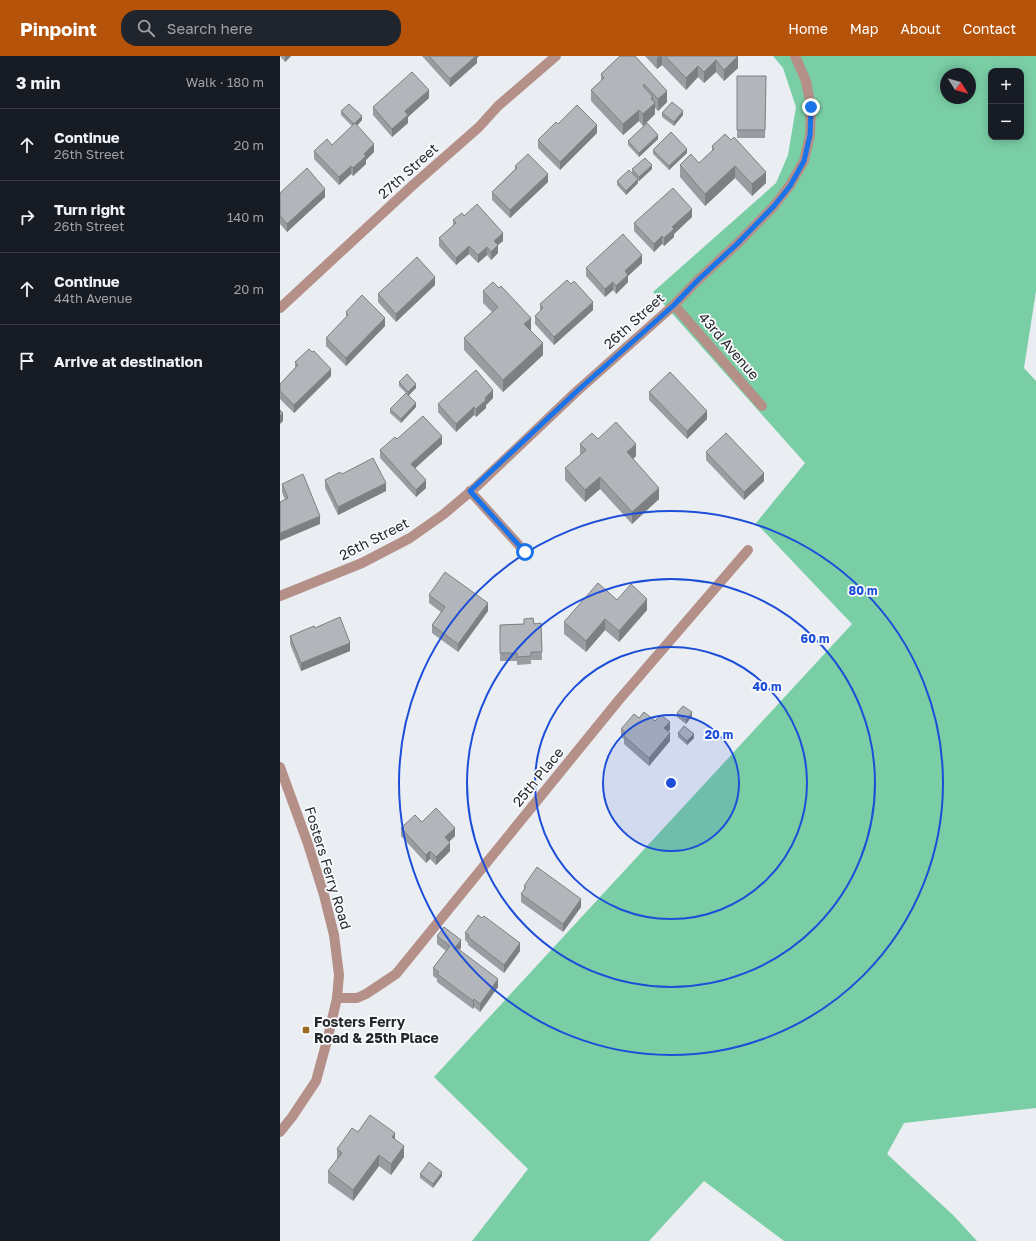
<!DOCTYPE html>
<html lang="en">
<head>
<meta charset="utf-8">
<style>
	:root { --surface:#171b24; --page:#20242c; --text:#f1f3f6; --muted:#9ea1a6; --line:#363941; --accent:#b45309 }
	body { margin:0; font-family:"Golos Text",sans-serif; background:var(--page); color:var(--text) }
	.controls { position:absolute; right:12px; top:12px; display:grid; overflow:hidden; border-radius:8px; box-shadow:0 2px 10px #0003 }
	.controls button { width:36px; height:36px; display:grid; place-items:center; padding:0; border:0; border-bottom:1px solid var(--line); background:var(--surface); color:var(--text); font:20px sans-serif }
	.compass { position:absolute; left:660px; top:12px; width:36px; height:36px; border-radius:50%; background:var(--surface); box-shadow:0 2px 10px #0003; rotate:127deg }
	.stop { position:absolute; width:12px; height:12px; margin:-9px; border:3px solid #1a73e8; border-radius:50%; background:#fff }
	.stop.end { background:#1a73e8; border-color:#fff; box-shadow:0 1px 4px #0008 }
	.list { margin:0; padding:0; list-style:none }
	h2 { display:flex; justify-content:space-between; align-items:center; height:52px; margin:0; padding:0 16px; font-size:17px }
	h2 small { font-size:13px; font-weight:400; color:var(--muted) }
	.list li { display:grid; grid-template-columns:26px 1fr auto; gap:12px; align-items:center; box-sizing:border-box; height:72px; padding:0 16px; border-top:1px solid var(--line) }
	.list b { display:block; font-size:15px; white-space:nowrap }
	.list p { margin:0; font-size:13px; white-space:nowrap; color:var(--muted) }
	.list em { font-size:13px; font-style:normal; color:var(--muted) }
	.icon { flex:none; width:22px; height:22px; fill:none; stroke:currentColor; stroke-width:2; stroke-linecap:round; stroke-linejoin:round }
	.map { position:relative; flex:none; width:756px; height:1185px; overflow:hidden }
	header { display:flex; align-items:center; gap:24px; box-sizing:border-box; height:56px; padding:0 20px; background:var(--accent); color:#fff }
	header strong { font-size:19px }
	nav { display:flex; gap:22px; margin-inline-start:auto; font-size:14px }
	.search { width:280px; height:36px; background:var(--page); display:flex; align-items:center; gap:10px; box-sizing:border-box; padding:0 14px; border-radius:16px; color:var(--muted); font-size:15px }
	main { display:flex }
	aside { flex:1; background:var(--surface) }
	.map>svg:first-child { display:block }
</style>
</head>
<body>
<header>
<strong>Pinpoint</strong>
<div class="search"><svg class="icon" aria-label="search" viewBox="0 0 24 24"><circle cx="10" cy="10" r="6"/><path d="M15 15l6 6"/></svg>Search here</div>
<nav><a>Home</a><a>Map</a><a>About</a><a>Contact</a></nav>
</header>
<main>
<aside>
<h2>3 min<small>Walk · 180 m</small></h2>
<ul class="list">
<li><svg class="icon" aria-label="ahead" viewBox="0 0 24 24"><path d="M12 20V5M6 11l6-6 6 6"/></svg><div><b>Continue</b><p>26th Street</p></div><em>20 m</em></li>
<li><svg class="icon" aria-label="right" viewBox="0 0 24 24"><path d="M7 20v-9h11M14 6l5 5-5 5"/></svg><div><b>Turn right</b><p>26th Street</p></div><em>140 m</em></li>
<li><svg class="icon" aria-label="ahead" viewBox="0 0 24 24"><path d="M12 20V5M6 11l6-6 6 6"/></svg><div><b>Continue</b><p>44th Avenue</p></div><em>20 m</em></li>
<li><svg class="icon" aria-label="arrive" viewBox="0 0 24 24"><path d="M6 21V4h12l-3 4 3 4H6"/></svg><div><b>Arrive at destination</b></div></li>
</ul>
</aside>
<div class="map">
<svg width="756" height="1185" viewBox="0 0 756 1185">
	<rect width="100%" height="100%" fill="#eaeef3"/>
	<path fill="#7acea5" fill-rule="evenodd" d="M493,0H756V235L744,312L756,325V1052L624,1067L607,1098L674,1160L697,1185H504L424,1125L369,1185H192L248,1113L154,1021L572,568L476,467L525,407L373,236L496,127L508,99L516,51L503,12ZM711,15H741V81H711ZM666,18H690V42H666Z"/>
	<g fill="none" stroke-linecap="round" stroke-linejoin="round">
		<path stroke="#b59088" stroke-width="10" d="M394,249L482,350
			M0,252L133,129L199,71L218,50L276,0
			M190,435L245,496
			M0,540L82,507L130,482L164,458L197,430L296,336L394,249L417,225L457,188L494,150L510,129L524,105L530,79L531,51L526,25L515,0
			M57,942H77L86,938L116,918L338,645L468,494"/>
		<path stroke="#b59088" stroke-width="10" d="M0,711L28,788L44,839L54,879L59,919L57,942L48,981L36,1025L12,1061L0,1076"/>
	</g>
	<path fill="#999da1" d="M0,0H11L5,6Z
		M142,0H199L197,2V7L170,31Z
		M340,0L387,46L378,55L375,52V58L363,70L359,65L343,79L311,45V34L321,25V18Z
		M365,0H458V12L444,25L436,16L424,27L418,21L406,34L382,9L377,13Z
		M457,20H486L485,82H457Z
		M149,42L128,61V67L112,81L93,59V51Z
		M61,55L82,64L77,70L94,96L86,104V108L73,120L71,118L59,129L34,103V95L52,89L72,70L61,59Z
		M382,57L403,59L394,70L382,61Z
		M278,68L317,77L280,114L258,92V84Z
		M378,83L359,101L348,89V85Z
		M432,90L486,127L472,140L455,122L425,150L400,121V109L419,107L432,95Z
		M373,94L407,97L389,114L373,98Z
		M235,110L268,126L230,162L212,144V136L235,113Z
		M352,113H372L359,125L352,118Z
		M337,125L358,127L346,139L337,129Z
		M0,137L45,141L7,176L0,168Z
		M184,160L223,185L218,189V197L211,204L207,199L198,207L189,198L176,209L159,190V182L173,170V164Z
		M412,161L394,178V181L384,190L382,188L374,196L354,175V167Z
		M362,207L348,220V226L336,238L333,234L325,241L306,220V212Z
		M155,229L116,266L98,246V238Z
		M203,235L251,274H250L263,299L223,336L184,294V282L212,256L203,247Z
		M260,248L313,254L274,289L255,268V260L260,255Z
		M66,256L105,270L66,310L46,290V282L66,262Z
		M15,306L51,320L14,357L0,343V328L15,312Z
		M119,326L136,332L129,339L136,351L121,367L110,357V353L126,337L119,330Z
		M369,336L427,363L407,383L369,344Z
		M213,342L206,349V352L196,361L194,359L176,376L158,356V348Z
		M117,383L162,388L135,412L146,432L136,441L100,402V394Z
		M318,383L356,400L353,403L379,443L352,468L320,433L305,446L285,424V412L300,399V388Z
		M426,396L484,425L464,444L426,404Z
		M62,418L106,435L58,459L45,432V424Z
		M2,428L40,468L5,444L2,436Z
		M149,539L208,555L178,596L152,577V569L161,556L149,547Z
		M337,544L367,554L339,586L325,574L306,596L284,578V566Z
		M261,567L262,604H251V608L237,609V605H220V569Z
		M35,572L70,595L21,615L10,588V580Z
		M397,657L412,660L406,668L397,661Z
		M359,662L375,665L390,674L388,676L390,685L369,710L344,688V683L341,681V673Z
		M398,677L414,682L407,689L398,681Z
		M142,766L175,780L169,786L170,795L156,809L150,803L146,807L121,780V772Z
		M244,830L301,851L283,876L241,846V838L244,834Z
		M202,862L240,895L224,917L188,889V887L185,884V877Z
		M157,880L181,892L179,894L218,931L200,956L194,951L193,953L157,926V923L153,920V912L166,895L157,888Z
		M78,1076L115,1083L124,1101L111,1119L99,1110L73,1145L48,1127V1115L57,1104V1093Z
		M140,1118L162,1120L153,1132L140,1122Z"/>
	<path fill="#7d7f83" d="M5,0H11L5,6Z
		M194,0H199L197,2V7L170,31V23Z
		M379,0H382V9L377,13V2Z
		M458,0V12L444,25V14Z
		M436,4V16L424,27V16Z
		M418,10V21L406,34V22Z
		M149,34V42L128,61V67L112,81V73L125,55Z
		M387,35V46L378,55V43Z
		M373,41V49L375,47V58L363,70V58L371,42Z
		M359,54V65L343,79V68Z
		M403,55V59L394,70V66Z
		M82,60V64L74,72V68Z
		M317,69V77L280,114V106Z
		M378,79V83L359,101V97Z
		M94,88V96L86,104V108L73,120V112L84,98Z
		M407,93V97L389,114V110Z
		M372,109V113L359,125V121Z
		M71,110V118L59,129V121Z
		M455,110V122L425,150V138Z
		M486,116V127L472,140V128Z
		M268,118V126L230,162V154Z
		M358,123V127L346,139V135Z
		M45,133V141L7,176V168Z
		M412,153V161L394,178V181L384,190V182L392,171Z
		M223,177V185L218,189V197L211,204V196L214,185Z
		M382,180V188L374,196V188Z
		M189,190V198L176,209V202Z
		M207,191V199L198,207V199Z
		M362,199V207L348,220V226L336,238V230L345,215Z
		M155,221V229L116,266V258Z
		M333,226V234L325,241V233Z
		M313,246V254L274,289V281Z
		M105,262V270L66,310V302Z
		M251,262V274L244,280V268Z
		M263,287V299L223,336V324Z
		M51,313V320L14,357V349Z
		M136,328V332L128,340V336Z
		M213,334V342L206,349V352L196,361V353L205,342Z
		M136,347V351L121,367V363Z
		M194,351V359L176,376V368Z
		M427,355V363L407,383V375Z
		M3,357V365L0,368V360Z
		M162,380V388L131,416V408Z
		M356,388V400L347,408V396Z
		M484,417V425L464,444V436Z
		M320,421V433L305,446V434Z
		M146,424V432L136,441V434Z
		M106,427V435L58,459V451Z
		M379,432V443L352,468V456Z
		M40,460V468L0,485V477Z
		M367,543V554L339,586V575Z
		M208,547V555L178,596V588Z
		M325,563V574L306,596V585Z
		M70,587V595L21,615V607Z
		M412,656V660L406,668V664Z
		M390,666V674L384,680V672Z
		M390,677V685L369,710V702Z
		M414,678V682L407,689V685Z
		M175,772V780L165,789V781Z
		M170,787V795L156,809V801Z
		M150,795V803L146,807V799Z
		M301,843V851L283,876V868Z
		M181,884V892L174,901V893Z
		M240,887V895L224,917V909Z
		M218,923V931L200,956V948Z
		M194,943V951L193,953V945Z
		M115,1077V1089L112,1081Z
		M124,1090V1101L111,1119V1108Z
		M99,1099V1110L73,1145V1134Z
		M162,1116V1120L153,1132V1128Z"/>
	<path fill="#b2b6bb" stroke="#7d7f83" d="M149,0H196L170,23Z
		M340,0H355L387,35L378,43L364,28L363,30L373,41L371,42L375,47L363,58L359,54L343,68L311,34L324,22L321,18Z
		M385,0H458L444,14L436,4L424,16L418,10L406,22Z
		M132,16L149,34L125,55L128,59L112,73L93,51Z
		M457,20H486L485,74H457Z
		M392,46L403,55L394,66L382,57Z
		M69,48L82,60L74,68L61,55Z
		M297,49L317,69L280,106L258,84L276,66L278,68Z
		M75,67L94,88L84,98L86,100L73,112L71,110L59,121L34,95L47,83L52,89Z
		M367,67L378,79L359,97L348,85Z
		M391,76L407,93L389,110L373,94Z
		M445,78L451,84L454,81L486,116L472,128L455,110L425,138L400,109L411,98L419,107L434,93L432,90Z
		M248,98L268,118L230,154L212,136L237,112L235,110Z
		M365,102L372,109L359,121L352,113Z
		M27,112L45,133L7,168L0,160V137Z
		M349,114L358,123L346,135L337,125Z
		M393,132L412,153L392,171L394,173L384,182L382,180L374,188L354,167Z
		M197,148L223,177L214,185L218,189L211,196L207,191L198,199L189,190L176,202L159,182L176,167L173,164L182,157L184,160Z
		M343,178L362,199L345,215L348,219L336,230L333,226L325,233L306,212Z
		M137,201L155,221L116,258L98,238Z
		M287,224L291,228L294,225L313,246L274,281L255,260L263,252L260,248Z
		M213,226L219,232L221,230L251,262L244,268L263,287L223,324L184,282L218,251L203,235Z
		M82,239L105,262L66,302L46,282L68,259L66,256Z
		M29,293L32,296L34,295L51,313L14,349L0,335V328L18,309L15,306Z
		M196,314L213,334L205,342L206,344L196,353L194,351L176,368L158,348Z
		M390,316L427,355L407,375L369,336Z
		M127,318L136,328L128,336L119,326Z
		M126,337L136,347L121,363L110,353Z
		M0,354L3,357L0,360Z
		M143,360L162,380L131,408L146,424L136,434L100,394L115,381L117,383Z
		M336,366L356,388L347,396L379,432L352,456L320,421L305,434L285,412L306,394L300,388L312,377L318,383Z
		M446,377L484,417L464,436L426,396Z
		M93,402L106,427L58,451L45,424L60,416L62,418Z
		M23,418L40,460L0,477V446L8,442L2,428Z
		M165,516L208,547L178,588L152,569L165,551L149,539Z
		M318,527L337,544L351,528L367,543L339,575L325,563L306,585L284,566Z
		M60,561L70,587L21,607L10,580L34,570L35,572Z
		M253,562L254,568L261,567L262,596H251V600L237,601V597H220V569L244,568V563Z
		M403,650L412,656L406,664L397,657Z
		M364,656L375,665L381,659L390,666L384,672L390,677L369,702L344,680L346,677L341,673L354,658L359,662Z
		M404,670L414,678L407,685L398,677Z
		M156,752L175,772L165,781L170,787L156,801L150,795L146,799L121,772L135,759L142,766Z
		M257,811L301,843L283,868L241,838L246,831L244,830Z
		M198,859L202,862L204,860L240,887L224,909L188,881L189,879L185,877Z
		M164,871L181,884L174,893L176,894L177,892L218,923L200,948L194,943L193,945L157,918L159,916L153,912L170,890L157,880Z
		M90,1059L115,1077L112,1081L124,1090L111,1108L99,1099L73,1134L48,1115L62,1097L57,1093L72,1072L78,1076Z
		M149,1106L162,1116L153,1128L140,1118Z"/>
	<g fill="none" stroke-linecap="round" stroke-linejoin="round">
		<path stroke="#1a73e8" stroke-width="5" d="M245,496L190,435L296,336L394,249L417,225L457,188L494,150L510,130L524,105L530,79L531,51"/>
	</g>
	<circle cx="391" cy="727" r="68" fill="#1d4ed8" fill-opacity=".12"/>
	<g fill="none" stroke="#1d4ed8" stroke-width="2">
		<circle cx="391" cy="727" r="68"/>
		<circle cx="391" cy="727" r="136"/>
		<circle cx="391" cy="727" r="204"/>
		<circle cx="391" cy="727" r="272"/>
	</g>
	<rect fill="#9d6721" stroke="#f9fbfe" stroke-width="1.5" x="22" y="970" width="8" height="8" rx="2"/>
	<g text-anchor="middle" stroke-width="3.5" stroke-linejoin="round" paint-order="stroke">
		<g font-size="14" fill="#262829" stroke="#f9fbfe">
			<text transform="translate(128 115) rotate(-42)" y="5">27th Street</text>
			<text transform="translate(354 265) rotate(-42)" y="5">26th Street</text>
			<text transform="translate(449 290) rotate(49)" y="5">43rd Avenue</text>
			<text transform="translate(94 483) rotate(-27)" y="5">26th Street</text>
			<text transform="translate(258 721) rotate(-51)" y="5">25th Place</text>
			<text transform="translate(48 812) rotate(73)" y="5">Fosters Ferry Road</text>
		</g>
		<g font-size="14" font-weight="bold" fill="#262829" stroke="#f9fbfe" text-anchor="start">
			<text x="34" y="971">Fosters Ferry<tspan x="34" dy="16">Road &amp; 25th Place</tspan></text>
		</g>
	</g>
	<circle cx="391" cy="727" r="6" fill="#1d4ed8" stroke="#f9fbfe" stroke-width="2"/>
	<g font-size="12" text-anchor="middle" font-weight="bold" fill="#1d4ed8" stroke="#f9fbfe" stroke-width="3.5" stroke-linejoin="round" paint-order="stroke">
		<text x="583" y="539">80 m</text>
		<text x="535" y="587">60 m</text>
		<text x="487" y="635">40 m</text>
		<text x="439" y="683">20 m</text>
	</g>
</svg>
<div class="controls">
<button>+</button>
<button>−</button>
</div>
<svg class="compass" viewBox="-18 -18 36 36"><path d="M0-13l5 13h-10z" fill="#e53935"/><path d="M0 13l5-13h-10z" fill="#9ea1a6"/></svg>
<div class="stop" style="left:245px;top:496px"></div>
<div class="stop end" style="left:531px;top:51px"></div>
</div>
</main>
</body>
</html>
